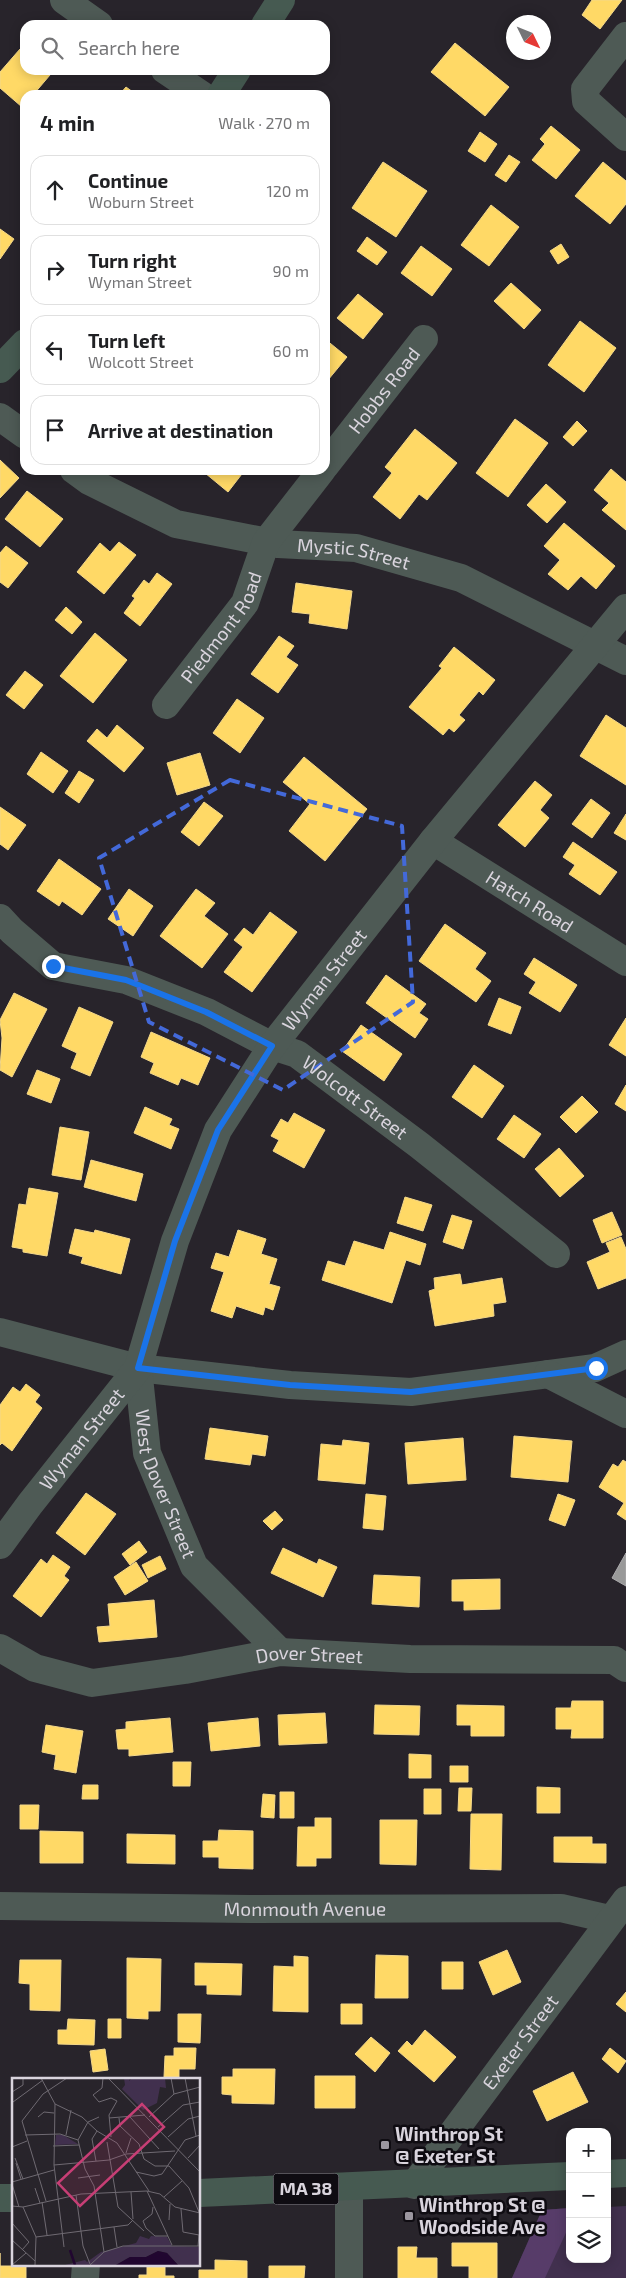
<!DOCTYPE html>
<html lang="en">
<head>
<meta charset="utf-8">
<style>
	:root { --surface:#fff; --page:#f6f6f6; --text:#202124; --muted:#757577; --line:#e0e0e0 }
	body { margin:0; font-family:"Exo 2",sans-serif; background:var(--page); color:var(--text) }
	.controls { position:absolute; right:15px; bottom:15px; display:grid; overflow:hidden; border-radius:10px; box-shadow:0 2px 12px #0003 }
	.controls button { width:45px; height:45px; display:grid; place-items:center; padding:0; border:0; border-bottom:1px solid var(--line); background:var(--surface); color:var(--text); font:25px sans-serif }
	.compass { position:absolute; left:506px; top:15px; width:45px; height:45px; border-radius:50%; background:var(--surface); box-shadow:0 2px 12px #0003; rotate:133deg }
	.stop { position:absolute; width:15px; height:15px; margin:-11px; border:4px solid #1a73e8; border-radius:50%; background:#fff }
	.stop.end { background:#1a73e8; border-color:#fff; box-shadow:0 1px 5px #0008 }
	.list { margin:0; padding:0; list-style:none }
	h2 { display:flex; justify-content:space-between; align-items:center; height:65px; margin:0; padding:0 20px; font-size:21px }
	h2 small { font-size:16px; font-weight:400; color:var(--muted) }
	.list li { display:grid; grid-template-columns:32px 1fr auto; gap:15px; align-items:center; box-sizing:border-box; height:70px; margin:0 10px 10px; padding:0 10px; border:1px solid var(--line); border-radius:15px }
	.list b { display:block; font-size:19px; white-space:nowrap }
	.list p { margin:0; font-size:16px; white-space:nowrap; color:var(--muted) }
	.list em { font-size:16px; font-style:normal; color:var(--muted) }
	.icon { flex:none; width:28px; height:28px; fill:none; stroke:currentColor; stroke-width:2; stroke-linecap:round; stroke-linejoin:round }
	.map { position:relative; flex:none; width:626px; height:2278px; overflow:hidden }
	.search { position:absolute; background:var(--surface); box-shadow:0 2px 12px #0003; left:20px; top:20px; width:310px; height:55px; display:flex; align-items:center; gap:12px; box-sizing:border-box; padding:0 18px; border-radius:15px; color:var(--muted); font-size:19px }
	.panel { position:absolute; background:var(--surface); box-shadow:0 2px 12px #0003; left:20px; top:90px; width:310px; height:385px; border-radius:15px }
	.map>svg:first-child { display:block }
</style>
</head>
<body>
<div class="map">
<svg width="626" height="2278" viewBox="0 0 626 2278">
	<rect width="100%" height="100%" fill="#28242b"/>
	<path fill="#41304e" d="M626,2206V2278H512L542,2210L570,2208V2259H607V2207Z"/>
	<path fill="#573c69" d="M570,2208V2224L545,2278H512L542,2210Z"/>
	<path fill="#ffd966" stroke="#f4d88a" d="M592,0H622L600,29L582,15Z
		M455,43L509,87L485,116L431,72Z
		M20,49L25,54V70H44L50,75L33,95H25V104L22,107L0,88V72Z
		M126,87L137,95H119Z
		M551,126L580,150L556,179L532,160L545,144L540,139Z
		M480,132L497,144L485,162L468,151Z
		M509,155L520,162L506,182L495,175Z
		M383,162L427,191L396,237L352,208Z
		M603,162L626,181V204L610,224L575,196Z
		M491,205L519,227L489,266L461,245Z
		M0,229L14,239L0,259Z
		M367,237L387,252L377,265L357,251Z
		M561,244L569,257L558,264L550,251Z
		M421,246L452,269L432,296L401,273Z
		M511,283L541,310L524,329L494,301Z
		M358,294L383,314L363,339L337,318Z
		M580,321L616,348L584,392L548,365Z
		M325,339L347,357L328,380L325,377Z
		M515,419L548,443L508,497L476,473Z
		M577,421L587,431L573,446L563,437Z
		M415,429L457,463L427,500L419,494L400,519L373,497L392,473L385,467Z
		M0,460L19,478L0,498Z
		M611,469L626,482V530L602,510L609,503L594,490Z
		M207,470H245L228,492L205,473Z
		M546,484L566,502L547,523L527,505Z
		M27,491L63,519L40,547L5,519Z
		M564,523L615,566L596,589L581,576L568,590L548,574L560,560L544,546Z
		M119,542L136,555L104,594L77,572L100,543L110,552Z
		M6,546L28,563L8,588L0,582V553Z
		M157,573L172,584L140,626L124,613L135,598L132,596L144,580L149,584Z
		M296,583L352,591L347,629L309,623L310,614L292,612Z
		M66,607L82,622L72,634L55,620Z
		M95,633L127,660L93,703L60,676Z
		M279,636L294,646L286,657L298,665L278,693L251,674Z
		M454,647L495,680L483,695L479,691L459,715L465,720L454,732L449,728L443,735L409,707L442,668L439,666Z
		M25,671L43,685L24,709L6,695Z
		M237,699L264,718L240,753L213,733Z
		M606,715L626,728V785L580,756Z
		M117,725L144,748L124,772L87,741L97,729L107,738Z
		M41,752L68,771L53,793L27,774Z
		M200,753L210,785L177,795L167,763Z
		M304,757L367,809L325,861L289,831L310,804L283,782Z
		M79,771L94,780L79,803L65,793Z
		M535,781L552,795L540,810L549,818L525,847L498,825Z
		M591,799L610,813L592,838L572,824Z
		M204,802L223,816L199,846L181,832Z
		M0,807L26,825L8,850L0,844Z
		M626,814V840L614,833Z
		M573,842L617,872L600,895L569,874L575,865L563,857Z
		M59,859L101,889L82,915L62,901L59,906L37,891Z
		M129,889L153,906L133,936L108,919Z
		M196,889L215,903L204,916L228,934L202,968L160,936Z
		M270,912L297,932L252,992L224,972L243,947L234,940L244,928L253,935Z
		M445,924L486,953L475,969L491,981L476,1002L419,961Z
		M534,958L577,985L560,1012L529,993L536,982L524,974Z
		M386,975L426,1004L419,1013L428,1019L415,1038L366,1003Z
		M14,993L47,1009L12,1077L0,1070L2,1038L0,1020Z
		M499,998L521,1007L511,1034L488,1025Z
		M79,1007L113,1022L90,1076L71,1068L77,1053L62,1046Z
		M626,1018V1056L609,1045Z
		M361,1025L402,1054L384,1081L342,1051Z
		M151,1032L210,1058L198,1085L181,1078L178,1085L150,1073L154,1063L141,1057Z
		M474,1065L504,1086L482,1118L452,1097Z
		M37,1070L60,1079L51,1103L27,1094Z
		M626,1085V1111L615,1104Z
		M582,1096L598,1112L576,1133L560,1117Z
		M145,1107L172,1119L169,1125L179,1129L171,1149L134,1133Z
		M294,1113L325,1130L304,1168L273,1151L279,1140L271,1136L281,1119L288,1123Z
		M514,1115L541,1134L524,1158L497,1139Z
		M60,1127L89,1132L81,1180L52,1175Z
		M559,1148L584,1176L560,1197L535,1169Z
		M91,1160L143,1174L136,1201L84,1187Z
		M29,1188L58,1193L47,1256L23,1252V1249L12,1247L19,1204L26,1205Z
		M405,1197L432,1205L423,1231L397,1223Z
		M612,1212L622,1235L602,1243L593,1220Z
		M452,1215L472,1221L463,1249L443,1242Z
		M75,1229L94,1233L95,1230L130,1239L121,1274L81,1263L83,1257L69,1253Z
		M238,1230L266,1239L261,1254L277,1259L269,1284L280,1287L273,1310L265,1307L263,1315L236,1306L232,1318L211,1311L224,1272L211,1268L216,1253L229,1257Z
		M390,1232L426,1244L420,1265L406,1260L392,1303L322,1280L328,1261L345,1266L354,1241L384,1250Z
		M621,1237L626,1249V1278L598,1289L587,1262L610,1252L606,1243Z
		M460,1274L462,1285L502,1278L506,1302L493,1304L494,1316L435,1326L429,1291L435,1289L434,1278Z
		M26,1384L40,1395L35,1402L42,1408L12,1451L2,1443L0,1445V1405L13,1387L20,1392Z
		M210,1428L268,1436L265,1456L252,1454L250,1465L205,1459Z
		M514,1436L572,1441L568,1482L511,1477Z
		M463,1438L466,1480L408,1484L405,1443Z
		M343,1440L369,1443L365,1484L318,1480L321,1444L342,1446Z
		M623,1460L626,1462V1520L617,1514L624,1503L599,1487L613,1464L618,1467Z
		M86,1493L116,1514L85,1555L56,1533Z
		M366,1494L386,1496L383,1530L363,1528Z
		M558,1494L575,1500L565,1526L549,1520Z
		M275,1511L283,1520L272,1530L263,1521Z
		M139,1541L147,1552L130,1565L122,1554Z
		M283,1548L317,1564L319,1559L337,1567L323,1597L271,1573Z
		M53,1555L70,1567L64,1576L69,1580L41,1617L13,1596L41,1559L47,1564Z
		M160,1556L166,1569L148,1578L142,1565Z
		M136,1562L148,1581L125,1595L114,1577Z
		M374,1575L420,1577L419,1607L372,1604Z
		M500,1579V1609L464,1610V1601H452V1580Z
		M154,1600L157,1637L99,1642L97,1627L110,1626L108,1604Z
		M572,1701H603V1738H571L572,1729H556V1708H571Z
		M375,1705L420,1706L419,1735L374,1734Z
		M457,1705L504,1706V1736H471V1725H457Z
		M325,1713L327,1743L279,1745L278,1715Z
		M170,1718L173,1752L129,1756V1749H118L116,1730L126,1729V1722Z
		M258,1718L260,1746L211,1751L208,1723Z
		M46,1725L83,1731L76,1773L54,1769L56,1755L42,1752Z
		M409,1754L431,1755V1778H409Z
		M173,1762H191L190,1786H173Z
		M450,1766H468V1782H450Z
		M83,1785H98V1799H82Z
		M537,1787L560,1788V1813H537Z
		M459,1788H472L471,1811H458Z
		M424,1789H441V1814H424Z
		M280,1792H294V1818H280Z
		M263,1794L275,1795L274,1818L261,1817Z
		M20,1805H39L38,1829H20Z
		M471,1814H502L501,1870L470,1869Z
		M315,1818H331V1858H316V1866H297L298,1827H315Z
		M380,1820H417L416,1865L380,1864Z
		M219,1830L253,1831V1869L219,1868V1857H203V1841H218Z
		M40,1831L83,1832V1863H40Z
		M127,1834L175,1835V1864L127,1863Z
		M554,1837H592V1844H606V1863L554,1862Z
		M507,1950L521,1982L493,1995L479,1962Z
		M376,1955L408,1956V1998H375Z
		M294,1956L308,1957V2012L273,2011L274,1966L294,1967Z
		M127,1958L161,1959L160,2011H148V2019L127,2018Z
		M20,1960H61L60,2011L30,2010V1984L19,1983Z
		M442,1962H463V1989H442Z
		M195,1963L242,1964L241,1995L207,1994V1985H195Z
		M626,1992V2012L616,2004Z
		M341,2004H362V2024H341Z
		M178,2014H201L200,2043L178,2042Z
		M68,2019L95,2020L94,2045L58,2044V2030H67Z
		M108,2019H121V2038H108Z
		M425,2030L456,2057L434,2082L398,2051L407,2041L412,2046Z
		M371,2037L390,2053L375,2072L355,2054Z
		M174,2048H196L195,2069H179V2077H164L165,2056H174Z
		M610,2048L626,2061L618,2073L602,2059Z
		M105,2049L108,2070L93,2072L90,2051Z
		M233,2069H275L274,2104L232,2103V2095L222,2094V2077H233Z
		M573,2072L588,2102L547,2121L533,2091Z
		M315,2076H355V2108H315Z
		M452,2243H497V2278H469V2266H452Z
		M398,2247H417L416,2258H437V2278H398Z
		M0,2253V2266H26V2278H0Z
		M215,2260L247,2261V2278H199V2270H215Z
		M269,2266H305L304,2278H269Z
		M147,2267H165V2276H174V2278H139V2275H147Z"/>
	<path fill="#999" stroke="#acabad" d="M626,1553V1586L612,1578Z"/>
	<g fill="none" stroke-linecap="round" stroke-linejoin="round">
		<g stroke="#4e5a55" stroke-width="28">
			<path d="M64,0L99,25"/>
			<path d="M626,36L585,89L586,101L626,137"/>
			<path d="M165,70L202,95"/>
			<path d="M0,417L25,435"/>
			<path id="s1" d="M325,466L424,339"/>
			<path id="s2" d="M74,470L89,481L176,524L278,544L356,548L461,578L626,661"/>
			<path id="s3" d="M166,705L245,603L266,542L322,470"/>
			<path id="s4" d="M433,841L626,962"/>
			<path id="s5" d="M0,918L12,931L53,966L126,980L207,1012L272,1046L297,1054L419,1145L556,1254"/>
			<path d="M0,1332L138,1368L290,1385L411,1392L595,1368L626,1354"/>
			<path id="s6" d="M138,1368L147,1453L194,1566L280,1652"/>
			<path d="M548,1374L626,1414"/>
			<path id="s7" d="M0,1545L30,1504L138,1368L175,1241L218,1130L272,1046L433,841L626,608"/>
			<path id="s8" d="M0,1648L35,1668L92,1683L185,1670L280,1652L410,1659L614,1660L626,1668"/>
			<path id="s9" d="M0,1906L250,1909L561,1908L609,1919"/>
			<path id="s10" d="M414,2185L626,1900"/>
			<path d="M85,2278L86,2264"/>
			<path d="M349,2278V2187"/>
		</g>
		<path stroke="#465a51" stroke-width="28" d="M265,25L281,0
			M221,95L237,70
			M0,369L25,343
			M607,2174L626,2173
			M199,2193L570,2176
			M0,2198H14"/>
	</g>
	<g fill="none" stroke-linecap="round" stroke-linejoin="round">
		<path stroke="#1a73e8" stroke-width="6" d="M53,966L126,980L206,1012L272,1046L218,1130L175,1241L138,1368L290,1385L411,1392L596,1368"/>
	</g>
	<path fill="none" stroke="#4369d9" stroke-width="4" stroke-dasharray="10 6" stroke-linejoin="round" d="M230,780L402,826L413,1002L283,1090L149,1022L99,858Z"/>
	<g fill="#9b969f" stroke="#0f0c12" stroke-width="2">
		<rect x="380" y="2140" width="10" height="10" rx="2.5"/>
		<rect x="404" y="2211" width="10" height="10" rx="2.5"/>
	</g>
	<g text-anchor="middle" stroke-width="5" stroke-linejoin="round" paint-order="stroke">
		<rect fill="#0f0c12" stroke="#9c98a0" stroke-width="1" x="273.5" y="2173.5" width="65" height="31" rx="4"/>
		<g font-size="18" font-weight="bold" fill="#d9d4dd">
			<text x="306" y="2195">MA 38</text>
		</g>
		<g font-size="19" fill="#d9d4dd" stroke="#0f0c12">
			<text dy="7" stroke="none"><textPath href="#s1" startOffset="96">Hobbs Road</textPath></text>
			<text dy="7" stroke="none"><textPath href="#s2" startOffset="296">Mystic Street</textPath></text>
			<text dy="7" stroke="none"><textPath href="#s3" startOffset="96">Piedmont Road</textPath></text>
			<text dy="7" stroke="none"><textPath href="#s4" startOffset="114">Hatch Road</textPath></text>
			<text dy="7" stroke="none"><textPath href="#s7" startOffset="660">Wyman Street</textPath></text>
			<text dy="7" stroke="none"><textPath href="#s5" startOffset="405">Wolcott Street</textPath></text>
			<text dy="7" stroke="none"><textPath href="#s7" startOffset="134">Wyman Street</textPath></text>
			<text dy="7" stroke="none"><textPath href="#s6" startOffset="120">West Dover Street</textPath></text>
			<text dy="7" stroke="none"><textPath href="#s8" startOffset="319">Dover Street</textPath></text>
			<text dy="7" stroke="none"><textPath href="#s9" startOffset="305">Monmouth Avenue</textPath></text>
			<text dy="7" stroke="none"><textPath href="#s10" startOffset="178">Exeter Street</textPath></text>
		</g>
		<g font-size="19" font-weight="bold" fill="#d9d4dd" stroke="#0f0c12" text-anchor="start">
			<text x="395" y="2141">Winthrop St<tspan x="395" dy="22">@ Exeter St</tspan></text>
			<text x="419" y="2212">Winthrop St @<tspan x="419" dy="22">Woodside Ave</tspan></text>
		</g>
	</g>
	<g transform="translate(12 2078)">
		<rect width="188" height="188" fill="#28242b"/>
		<path d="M112,0H118L117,3L120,0H153L154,10L148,9L145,25L131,32L110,11L113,7ZM44,57H51L66,66L43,67ZM128,158L137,161L139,158L155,159L160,168L187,169V187H166L155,175L146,173L134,179H118L104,187H53L73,182L75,184L89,174L124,165Z" fill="#41304e"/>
		<path d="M146,173L155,175L166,187H104L118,179H134Z" fill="#210630"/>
		<path fill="none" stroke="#210630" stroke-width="2.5" d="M58,172L63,187"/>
		<path fill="none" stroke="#6f6a72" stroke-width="1" d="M29,0L43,26L70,39L85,53L105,65L137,113M91,0L90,10L81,17L87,24L99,20L105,23L97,37L99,59M96,0L188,94M159,0L162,16M173,0L184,58M0,14L11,7V0M1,24L31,2M43,26L42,87L52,169M26,39L32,34L42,35M87,39L76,44L66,62L73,91L82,108L92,174M118,39L147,71M137,39L162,16L188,9M97,40L133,37M107,40L108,48L127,66L132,81L143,88H157L177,110L187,134M146,49L171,27L188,24M13,57L48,56L66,62M54,57L59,32M156,59L176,41L188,38M95,64L106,129L132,153M41,68L67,67M0,69L15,63M114,75L119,60M3,80L11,101M176,80L188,67M84,83L80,61L85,53M4,85L9,101M42,87L97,82L114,76L163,73M124,94L142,98L150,96L173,62L188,57M66,100L88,97M0,104L42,92M0,106L7,129M23,110L28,125M135,113L160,167M119,114L121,141M64,117L71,168L78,186M152,119L170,103M34,123L10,43L31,16L55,0M30,124L35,157M0,128L11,129L69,116L135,113L148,116L163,129L188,135M11,129L24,159L23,187M141,129L140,136L131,143L134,150L143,158H156M169,131L171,154L187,157L186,168M157,142L158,126M0,145L17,164L10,172M102,149L105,169M24,159L116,147L121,142M0,162L23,183M0,187L14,175M78,187L92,174L111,168H188"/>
		<path fill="#c73e75" fill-opacity="0.15" stroke="#c73e75" stroke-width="2.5" d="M130,26L152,49L68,128L46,105Z"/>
		<rect width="188" height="188" fill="none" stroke="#d9d4dd" stroke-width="2.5"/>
	</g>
</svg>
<div class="controls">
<button>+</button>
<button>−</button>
<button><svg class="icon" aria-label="layers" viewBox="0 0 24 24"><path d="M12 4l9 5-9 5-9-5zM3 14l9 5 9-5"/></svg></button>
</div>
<svg class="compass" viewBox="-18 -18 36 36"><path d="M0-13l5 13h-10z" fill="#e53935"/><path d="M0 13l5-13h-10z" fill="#757577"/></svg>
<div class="stop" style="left:596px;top:1368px"></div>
<div class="stop end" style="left:53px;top:966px"></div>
<div class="search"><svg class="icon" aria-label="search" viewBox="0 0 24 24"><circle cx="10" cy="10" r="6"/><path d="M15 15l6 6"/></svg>Search here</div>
<section class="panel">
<h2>4 min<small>Walk · 270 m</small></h2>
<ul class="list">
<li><svg class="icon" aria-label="ahead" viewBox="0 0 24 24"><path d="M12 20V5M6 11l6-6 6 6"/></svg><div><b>Continue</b><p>Woburn Street</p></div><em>120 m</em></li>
<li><svg class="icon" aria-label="right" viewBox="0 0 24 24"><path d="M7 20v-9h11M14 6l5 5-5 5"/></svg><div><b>Turn right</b><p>Wyman Street</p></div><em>90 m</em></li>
<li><svg class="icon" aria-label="left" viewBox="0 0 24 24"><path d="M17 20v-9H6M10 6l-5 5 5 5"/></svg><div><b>Turn left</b><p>Wolcott Street</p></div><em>60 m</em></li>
<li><svg class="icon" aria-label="arrive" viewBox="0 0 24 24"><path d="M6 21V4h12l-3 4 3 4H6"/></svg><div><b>Arrive at destination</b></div></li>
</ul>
</section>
</div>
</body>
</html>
